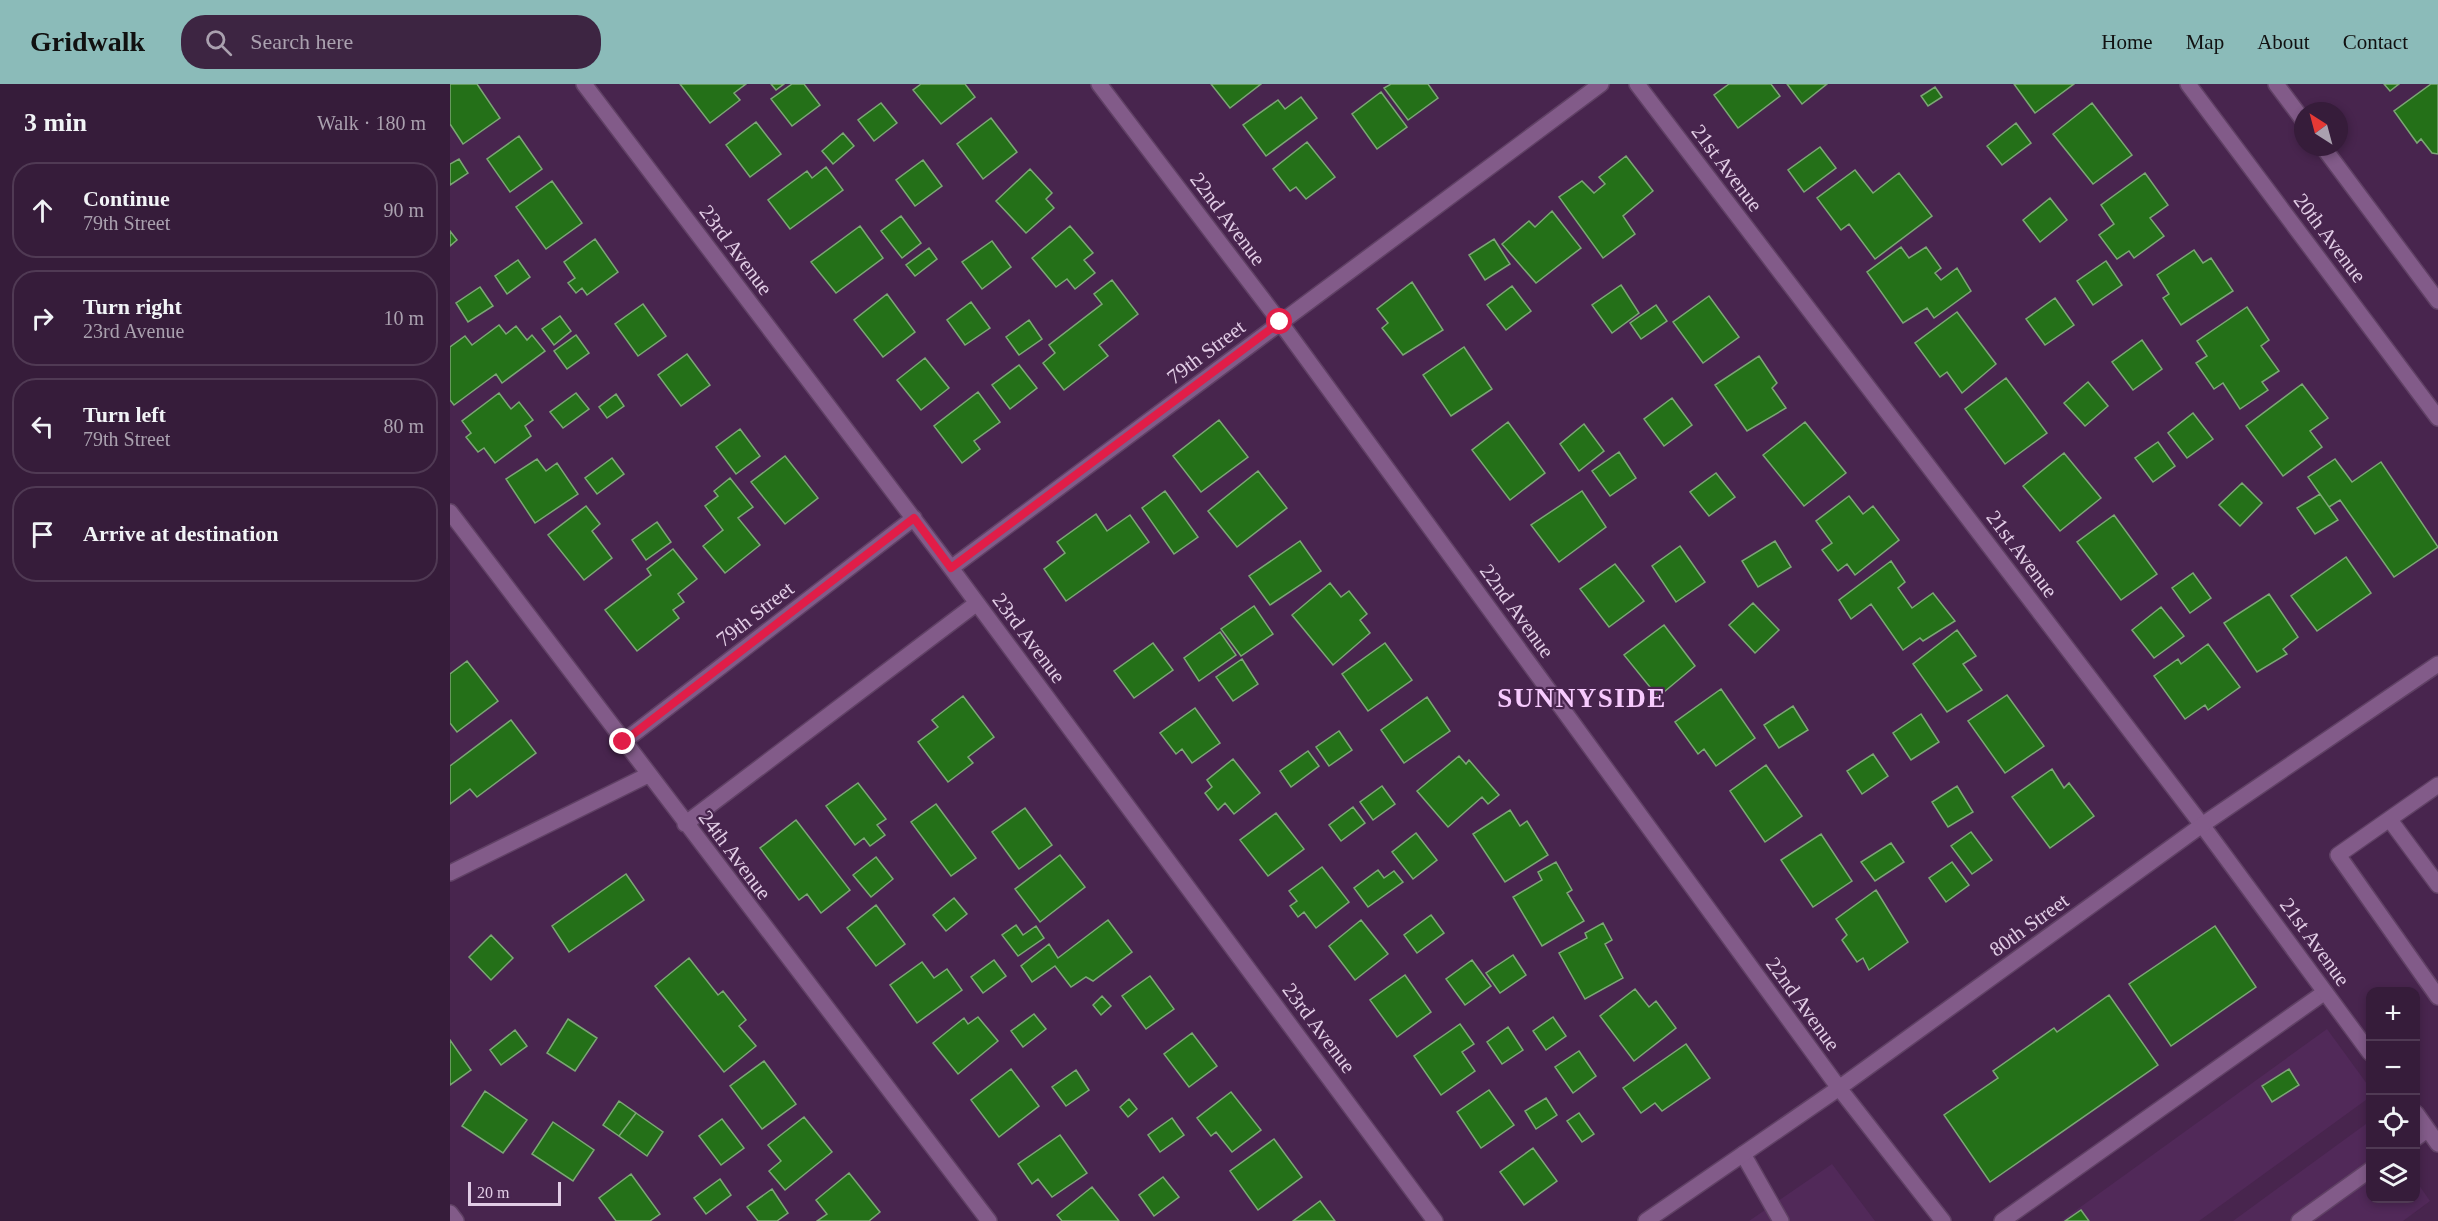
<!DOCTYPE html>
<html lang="en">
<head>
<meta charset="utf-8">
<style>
	:root { --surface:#361c3a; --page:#3d2542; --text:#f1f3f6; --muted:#aaa1af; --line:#503a54; --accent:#8bbbb9 }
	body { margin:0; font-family:Georgia,serif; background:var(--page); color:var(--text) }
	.controls { position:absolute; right:18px; bottom:18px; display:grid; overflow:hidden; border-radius:12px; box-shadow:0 3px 9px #0003 }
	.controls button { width:54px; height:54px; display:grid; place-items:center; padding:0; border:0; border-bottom:2px solid var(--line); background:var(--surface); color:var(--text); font:30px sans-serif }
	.compass { position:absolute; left:1844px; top:18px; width:54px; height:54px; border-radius:50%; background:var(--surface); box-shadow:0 3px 9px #0003; rotate:324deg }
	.scale { position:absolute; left:18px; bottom:15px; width:93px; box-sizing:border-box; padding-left:6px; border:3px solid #e2cde6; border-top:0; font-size:16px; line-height:21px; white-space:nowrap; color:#e2cde6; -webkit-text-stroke:4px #48254e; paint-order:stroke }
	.stop { position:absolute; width:18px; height:18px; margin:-14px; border:4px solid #e11d48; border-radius:50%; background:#fff }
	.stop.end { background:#e11d48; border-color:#fff; box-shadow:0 2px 6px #0008 }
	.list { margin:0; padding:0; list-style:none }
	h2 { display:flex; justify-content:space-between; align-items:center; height:78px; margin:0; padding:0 24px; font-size:26px }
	h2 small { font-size:20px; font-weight:400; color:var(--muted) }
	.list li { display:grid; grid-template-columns:39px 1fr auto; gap:18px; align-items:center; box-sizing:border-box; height:96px; margin:0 12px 12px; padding:0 12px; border:2px solid var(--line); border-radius:24px }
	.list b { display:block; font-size:22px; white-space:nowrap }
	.list p { margin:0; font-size:20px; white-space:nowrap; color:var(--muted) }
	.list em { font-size:20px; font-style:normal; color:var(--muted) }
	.icon { flex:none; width:33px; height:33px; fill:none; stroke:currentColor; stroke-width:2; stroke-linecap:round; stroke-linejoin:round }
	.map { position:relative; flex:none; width:1988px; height:1137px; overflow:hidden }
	header { display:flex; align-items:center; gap:36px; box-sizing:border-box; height:84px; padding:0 30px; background:var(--accent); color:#111 }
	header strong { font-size:28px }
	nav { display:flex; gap:33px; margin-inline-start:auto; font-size:21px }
	.search { width:420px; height:54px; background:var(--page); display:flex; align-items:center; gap:15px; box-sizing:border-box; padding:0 21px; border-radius:24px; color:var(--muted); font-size:22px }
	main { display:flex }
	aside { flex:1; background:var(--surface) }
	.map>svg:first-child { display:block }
</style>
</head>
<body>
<header>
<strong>Gridwalk</strong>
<div class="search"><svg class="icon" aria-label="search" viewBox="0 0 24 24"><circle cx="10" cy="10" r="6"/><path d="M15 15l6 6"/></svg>Search here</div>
<nav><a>Home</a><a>Map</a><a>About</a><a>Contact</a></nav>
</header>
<main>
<aside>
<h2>3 min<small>Walk · 180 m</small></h2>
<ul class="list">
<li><svg class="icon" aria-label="ahead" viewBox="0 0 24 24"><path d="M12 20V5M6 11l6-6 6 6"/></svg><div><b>Continue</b><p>79th Street</p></div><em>90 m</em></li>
<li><svg class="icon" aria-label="right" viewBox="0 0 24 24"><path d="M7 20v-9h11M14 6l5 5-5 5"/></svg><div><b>Turn right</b><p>23rd Avenue</p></div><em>10 m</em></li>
<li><svg class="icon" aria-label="left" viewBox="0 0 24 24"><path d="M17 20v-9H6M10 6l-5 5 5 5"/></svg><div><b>Turn left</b><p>79th Street</p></div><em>80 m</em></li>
<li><svg class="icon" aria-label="arrive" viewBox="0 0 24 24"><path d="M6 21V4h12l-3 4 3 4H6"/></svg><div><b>Arrive at destination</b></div></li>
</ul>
</aside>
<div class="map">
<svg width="1988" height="1137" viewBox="0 0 1988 1137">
	<rect width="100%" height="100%" fill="#48254e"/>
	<path fill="#512959" d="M1877,945L1920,1004V1013L1749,1137H1611Z
		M1920,1037V1114H1966V1097L1980,1117L1953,1137H1783Z
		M1382,1080L1425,1137H1299Z"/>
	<path fill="#247018" stroke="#7ca676" stroke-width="1.5" d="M0,0H27L50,34L13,60L0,40Z
		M230,0H296L284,9L290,16L260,39Z
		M321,0H334L326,6Z
		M342,0H354L370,21L342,42L321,15Z
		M471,0H515L525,13L491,40L463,6Z
		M761,0H811L780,24Z
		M941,0H978L988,14L958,36L934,4Z
		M1279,0H1321L1330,12L1288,44L1264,11Z
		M1337,0H1377L1352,20Z
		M1564,0H1624L1585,29Z
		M1934,0H1949L1940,7Z
		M1981,0H1988V70L1982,69L1971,55L1967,59L1944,27Z
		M1485,3L1492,13L1478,22L1471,12Z
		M931,8L957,43L927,65L902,30Z
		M851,13L867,34L816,72L793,41L828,16L835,25Z
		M431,19L447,39L424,57L408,36Z
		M1642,19L1682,71L1643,100L1603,50Z
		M541,34L567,68L533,95L507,60Z
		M306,38L331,70L300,93L276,61Z
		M1566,39L1581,59L1552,81L1537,62Z
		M393,49L404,62L383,80L372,67Z
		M69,52L92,85L60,108L37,75Z
		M857,58L885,93L856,115L846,103L840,107L823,85Z
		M1370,63L1386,84L1354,108L1338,86Z
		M1176,72L1203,107L1173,132L1185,150L1153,174L1109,113L1132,97L1144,109L1155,100L1149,93Z
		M9,75L18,89L0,101V80Z
		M473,76L492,102L465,122L446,96Z
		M376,83L393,106L340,145L318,116L357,87L362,94Z
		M580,85L602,109L596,115L604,124L576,149L546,117Z
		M1405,86L1423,109L1449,89L1482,132L1425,175L1399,140L1391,146L1367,114Z
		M1695,89L1718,121L1700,134L1714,152L1684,174L1679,167L1667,175L1649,151L1664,140L1651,121Z
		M102,97L132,139L96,165L66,123Z
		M1600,114L1617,136L1590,158L1573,136Z
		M1102,127L1131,164L1086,199L1052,160L1079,137L1085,143Z
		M451,132L471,159L452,174L431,147Z
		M410,142L433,174L386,209L361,178Z
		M620,142L643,169L634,176L645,189L625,205L617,195L606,203L582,174Z
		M0,147L7,156L0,162Z
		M145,155L168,188L137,211L132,204L126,209L118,199L125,194L114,178Z
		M1044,155L1060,180L1035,196L1019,171Z
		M542,157L561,183L532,205L512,178Z
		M1451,163L1459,174L1476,163L1491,184L1485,189L1491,196L1507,184L1521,207L1484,234L1477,224L1453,239L1417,188Z
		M479,164L487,175L465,192L456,181Z
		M1744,166L1753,179L1761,174L1783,207L1731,241L1713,214L1719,210L1707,191Z
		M68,176L80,193L57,210L45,192Z
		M1656,177L1672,201L1643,221L1627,197Z
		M662,196L688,230L649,261L658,272L614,306L593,279L605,269L599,261L652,220L644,210Z
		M962,198L993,246L953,271L932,244L938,239L927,225Z
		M1171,201L1189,229L1162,249L1142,221Z
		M1062,202L1081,227L1056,246L1037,221Z
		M30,203L43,222L18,238L6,219Z
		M437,210L465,248L433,273L404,236Z
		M1259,212L1289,253L1253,279L1223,238Z
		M1605,214L1624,241L1595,261L1576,235Z
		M521,218L540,244L515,261L497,236Z
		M193,220L216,252L188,272L165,240Z
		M1206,221L1217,237L1191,255L1180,239Z
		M1797,223L1819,256L1811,262L1829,287L1812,298L1818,306L1790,325L1773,299L1764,305L1746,279L1757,272L1747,257Z
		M1507,228L1546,280L1512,309L1497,288L1490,293L1465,259Z
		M110,232L121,247L104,261L92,245Z
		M579,236L592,255L569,271L556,253Z
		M49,241L56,250L66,242L77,256L82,251L95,267L52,299L46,290L4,321L0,316V263L15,252L22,261Z
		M126,251L139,269L117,285L104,267Z
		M1692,256L1712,285L1683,306L1662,278Z
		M1014,263L1042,305L1001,332L973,291Z
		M237,270L260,301L231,322L208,291Z
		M1309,272L1327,299L1322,304L1336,324L1297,347L1265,301Z
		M475,274L499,304L471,326L447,296Z
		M569,281L587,304L560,325L542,301Z
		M1556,294L1597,349L1555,380L1515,325Z
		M1638,298L1658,322L1635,342L1614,319Z
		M1852,300L1878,334L1860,347L1872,363L1833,392L1796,342Z
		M528,308L550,338L524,357L530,365L512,379L484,342Z
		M49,309L61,325L69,318L83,336L75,342L81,352L45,379L34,364L28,368L16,353L21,349L12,337Z
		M126,309L139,325L113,344L100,328Z
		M166,310L174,322L157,334L149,323Z
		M1222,314L1242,341L1214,362L1194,335Z
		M1743,329L1763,355L1737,374L1718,349Z
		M769,336L798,373L751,408L723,372Z
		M1058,338L1095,389L1060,416L1022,366Z
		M1355,338L1396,389L1354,422L1313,371Z
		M1134,340L1154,367L1129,387L1110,360Z
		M290,345L310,372L286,390L266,363Z
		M1708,358L1725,382L1703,398L1685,374Z
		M1169,368L1186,394L1160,412L1142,387Z
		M1614,369L1651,414L1610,447L1573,402Z
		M335,372L368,414L335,440L301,398Z
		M162,374L174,390L147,410L135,394Z
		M87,375L96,387L107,379L128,410L85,439L56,395Z
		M1885,375L1902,398L1931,378L1988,463L1944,493L1890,416L1879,423L1858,393Z
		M808,387L837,424L787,463L758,427Z
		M1266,389L1285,413L1259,432L1240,408Z
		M280,394L303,423L288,434L310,461L275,489L253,462L273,446L255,422L268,412L264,407Z
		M1792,399L1812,419L1790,442L1769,421Z
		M715,407L748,453L724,470L692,424Z
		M1132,407L1156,443L1109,478L1081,441Z
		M1870,410L1888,436L1865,450L1847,424Z
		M1399,412L1413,430L1423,422L1449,456L1405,491L1397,480L1388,487L1372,466L1382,459L1366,437Z
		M136,422L150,440L142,447L162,474L134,496L98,451Z
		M646,430L657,447L680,431L699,458L616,517L594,485L615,469L607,458Z
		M1664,431L1707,490L1671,516L1627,458Z
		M207,438L221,458L196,476L182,456Z
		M850,457L871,487L820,521L799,492Z
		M1325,457L1341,483L1308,503L1292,477Z
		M1230,462L1255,498L1226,518L1202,482Z
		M223,465L247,495L228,510L234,518L223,526L229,534L187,567L155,526L201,491L197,485Z
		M1896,473L1921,509L1867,547L1841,512Z
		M1441,477L1455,498L1448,504L1462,524L1483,509L1505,537L1473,557L1470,554L1453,566L1421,520L1401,535L1389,516Z
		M1165,480L1194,517L1159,543L1130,505Z
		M1743,489L1761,514L1740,529L1722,504Z
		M880,499L891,513L899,507L917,530L910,536L920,549L883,581L842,531Z
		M1819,510L1848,553L1833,565L1837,570L1807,588L1774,539Z
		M1303,519L1329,546L1305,569L1279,541Z
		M804,522L823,550L791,572L771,545Z
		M1711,523L1734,552L1704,574L1682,546Z
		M1214,541L1245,582L1208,613L1174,571Z
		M1507,546L1526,572L1513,580L1532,606L1497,628L1463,580Z
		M770,548L786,571L749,597L734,574Z
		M703,559L723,586L684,614L664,587Z
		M935,559L962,596L918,627L892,590Z
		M1758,560L1790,603L1758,626L1755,621L1735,635L1704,592L1728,575L1731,580Z
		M792,575L808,600L783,617L766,593Z
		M17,577L48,617L7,648L0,639V590Z
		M1271,605L1305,654L1266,682L1254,665L1248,670L1225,638Z
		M1557,611L1594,662L1555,689L1518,637Z
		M513,612L544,653L518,673L523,679L498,698L468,658L488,643L482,636Z
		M977,613L1000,647L954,679L931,646Z
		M1343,622L1358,646L1329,664L1314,641Z
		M745,624L770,659L742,679L732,665L726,670L710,649Z
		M1471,630L1489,658L1461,676L1443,649Z
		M61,636L86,669L27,713L20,705L0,720V682Z
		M889,647L902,666L879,682L866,663Z
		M858,667L869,682L841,703L830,687Z
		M1423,670L1438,692L1412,710L1397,687Z
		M1009,672L1016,680L1019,676L1049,711L1038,720L1032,713L998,743L967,707Z
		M783,675L810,709L784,730L775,719L768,726L755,709L762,703L757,696Z
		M1316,681L1352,732L1315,758L1280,707Z
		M1602,685L1614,704L1619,699L1644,732L1600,764L1562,713Z
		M408,699L436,735L427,741L435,751L420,762L414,754L405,761L376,722Z
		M932,702L945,720L923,736L910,718Z
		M1507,702L1523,728L1498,743L1482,718Z
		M486,720L526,774L501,792L461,738Z
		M903,723L915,739L891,757L879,741Z
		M575,724L602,761L569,785L542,748Z
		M1060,726L1070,742L1077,737L1098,771L1055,798L1023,750Z
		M826,729L854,765L818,792L790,756Z
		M346,736L400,806L371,829L357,810L349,816L310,764Z
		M1521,748L1542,776L1522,790L1501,762Z
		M966,749L987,776L963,795L942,768Z
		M1371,750L1402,797L1363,823L1331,776Z
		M1441,759L1454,778L1425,797L1411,778Z
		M610,771L635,803L590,838L565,805Z
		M426,773L443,795L421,813L403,791Z
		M1106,778L1122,806L1117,809L1134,837L1092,862L1063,813L1092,796L1088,788Z
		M1502,778L1519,801L1496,818L1479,794Z
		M872,783L899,818L866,844L854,828L848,833L840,822L847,817L839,807Z
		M928,786L934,794L944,787L953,798L918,823L904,804Z
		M176,790L194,816L119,868L102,842Z
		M1426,806L1458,858L1419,886L1413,874L1407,878L1392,856L1397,851L1386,835Z
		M504,814L517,830L496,847L483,831Z
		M426,821L455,860L426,882L397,844Z
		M981,831L994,849L967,869L954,851Z
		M658,836L682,868L643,897L636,893L621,903L605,882L582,898L571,882L599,860L608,874Z
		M911,836L938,870L905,896L879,862Z
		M1153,839L1162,856L1155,860L1173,894L1135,915L1109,869L1137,854L1135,849Z
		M566,841L573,851L586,842L594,854L568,872L552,851Z
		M1765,842L1806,903L1721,962L1679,900Z
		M41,851L63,874L41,896L19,873Z
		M1063,871L1076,891L1050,909L1036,889Z
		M239,874L268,911L273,907L296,936L289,942L306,962L274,988L205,902Z
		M544,876L556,892L533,909L521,893Z
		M1022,876L1041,902L1015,921L996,895Z
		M472,878L484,894L497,885L512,906L467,939L440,901Z
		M955,891L981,928L947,953L920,916Z
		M700,892L724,925L696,945L672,912Z
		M1185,905L1199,923L1206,917L1226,944L1184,977L1150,932Z
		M1659,911L1708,981L1540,1098L1494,1031L1548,994L1543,987L1604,944L1607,948Z
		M652,912L661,922L651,931L643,921Z
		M584,930L596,945L573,963L561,947Z
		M528,933L548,957L508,990L483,959L514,934L518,940Z
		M1103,933L1116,952L1096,966L1083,947Z
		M118,935L147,954L125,987L97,969Z
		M1010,940L1024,960L1012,968L1025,987L991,1011L964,972Z
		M1058,943L1073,966L1052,980L1037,958Z
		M65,946L77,962L51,981L40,966Z
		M742,949L767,982L739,1003L714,970Z
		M0,956L21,986L0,1001Z
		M1236,960L1260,994L1212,1027L1205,1019L1191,1029L1173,1004Z
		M1129,967L1146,992L1123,1009L1105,983Z
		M314,977L346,1020L312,1045L280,1002Z
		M561,985L589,1022L549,1053L521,1016Z
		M1839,985L1849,1001L1822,1018L1812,1002Z
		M626,986L639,1006L616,1022L602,1003Z
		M1039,1006L1064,1041L1031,1064L1007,1028Z
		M35,1007L77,1036L53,1069L12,1042Z
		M781,1008L811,1046L782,1068L766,1048L761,1052L747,1034Z
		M1096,1014L1107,1031L1086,1045L1075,1027Z
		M679,1015L687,1025L678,1033L670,1023Z
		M169,1017L186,1029L169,1052L153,1041Z
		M186,1029L213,1048L197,1072L169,1052Z
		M1129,1029L1144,1050L1132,1058L1117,1037Z
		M354,1033L382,1068L335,1106L319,1087L331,1077L318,1061Z
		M722,1034L734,1051L710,1068L698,1051Z
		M272,1035L294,1064L271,1081L249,1052Z
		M103,1038L144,1066L123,1097L82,1070Z
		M610,1051L637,1089L602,1113L588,1095L582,1100L568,1080Z
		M824,1055L852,1093L808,1126L780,1087Z
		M1083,1064L1107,1097L1074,1121L1050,1088Z
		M399,1089L430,1128L419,1137H367L377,1130L366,1116Z
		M181,1090L210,1130L200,1137H166L149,1114Z
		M713,1093L729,1113L704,1132L689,1111Z
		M270,1095L281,1111L256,1130L244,1114Z
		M642,1103L669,1137H612L607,1131Z
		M322,1105L338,1129L327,1137H308L297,1123Z
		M870,1117L885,1137H843Z
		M1631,1126L1639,1137H1615Z"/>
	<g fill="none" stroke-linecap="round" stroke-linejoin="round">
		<defs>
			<path id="service" d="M1988,701L1888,771L1988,913
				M1940,736L1988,801
				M1966,1054L1977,1046
				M1293,1070L1331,1137
				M1552,1137L1875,908
				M1849,1137L1920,1086"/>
			<path id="minor" d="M134,0L501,484L985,1137
				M1187,0L1752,741L1920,969
				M1738,0L1988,334
				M1826,0L1853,36
				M1873,63L1988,217
				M0,428L539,1137
				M501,484L1151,0
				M173,658L464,434
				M235,740L527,519
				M0,789L198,691
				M1966,1029L1988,1060
				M0,1129L6,1137"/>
			<path id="tertiary" d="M649,0L830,238L1389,1004L1493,1137
				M1196,1137L1389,1004L1752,741L1988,580"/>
		</defs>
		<use href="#service" stroke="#604165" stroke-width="18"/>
		<use href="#minor" stroke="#604165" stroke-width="18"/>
		<use href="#tertiary" stroke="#604165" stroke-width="18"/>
		<use href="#service" stroke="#825b89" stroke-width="15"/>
		<use href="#minor" stroke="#825b89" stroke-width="15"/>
		<use href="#tertiary" stroke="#825b89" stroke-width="15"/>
	</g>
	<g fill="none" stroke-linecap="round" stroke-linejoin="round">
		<path stroke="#e11d48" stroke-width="8" d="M173,658L464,434L501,484L830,238"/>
	</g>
	<g text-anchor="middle" stroke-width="4.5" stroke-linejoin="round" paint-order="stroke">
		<g font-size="21" fill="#e2cde6" stroke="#48254e">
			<text transform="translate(1277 84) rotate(53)" y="7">21st Avenue</text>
			<text transform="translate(778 135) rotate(53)" y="7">22nd Avenue</text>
			<text transform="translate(1880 154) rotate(53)" y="7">20th Avenue</text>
			<text transform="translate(286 166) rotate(53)" y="7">23rd Avenue</text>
			<text transform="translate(756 268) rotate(-37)" y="7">79th Street</text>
			<text transform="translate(1572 470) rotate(53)" y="7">21st Avenue</text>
			<text transform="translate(1067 527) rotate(54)" y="7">22nd Avenue</text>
			<text transform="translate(305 530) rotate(-38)" y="7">79th Street</text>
			<text transform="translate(579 554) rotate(53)" y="7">23rd Avenue</text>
			<text transform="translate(285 771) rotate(53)" y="7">24th Avenue</text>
			<text transform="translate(1579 841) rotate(-36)" y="7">80th Street</text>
			<text transform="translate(1865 858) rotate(54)" y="7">21st Avenue</text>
			<text transform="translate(1353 920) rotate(54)" y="7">22nd Avenue</text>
			<text transform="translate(869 944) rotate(53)" y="7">23rd Avenue</text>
		</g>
		<g font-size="27" font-weight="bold" letter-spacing="1.5" fill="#f7cbfe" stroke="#48254e">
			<text x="1132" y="623">SUNNYSIDE</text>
		</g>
	</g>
</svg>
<div class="controls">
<button>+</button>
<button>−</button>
<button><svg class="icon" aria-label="locate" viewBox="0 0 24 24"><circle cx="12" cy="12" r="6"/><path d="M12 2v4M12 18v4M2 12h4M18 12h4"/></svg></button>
<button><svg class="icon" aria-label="layers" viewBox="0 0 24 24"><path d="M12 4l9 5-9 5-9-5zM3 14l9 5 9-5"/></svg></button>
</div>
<svg class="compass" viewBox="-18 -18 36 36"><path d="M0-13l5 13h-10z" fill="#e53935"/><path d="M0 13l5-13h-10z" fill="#aaa1af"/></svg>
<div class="scale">20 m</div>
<div class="stop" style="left:830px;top:238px"></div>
<div class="stop end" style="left:173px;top:658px"></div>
</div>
</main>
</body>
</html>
